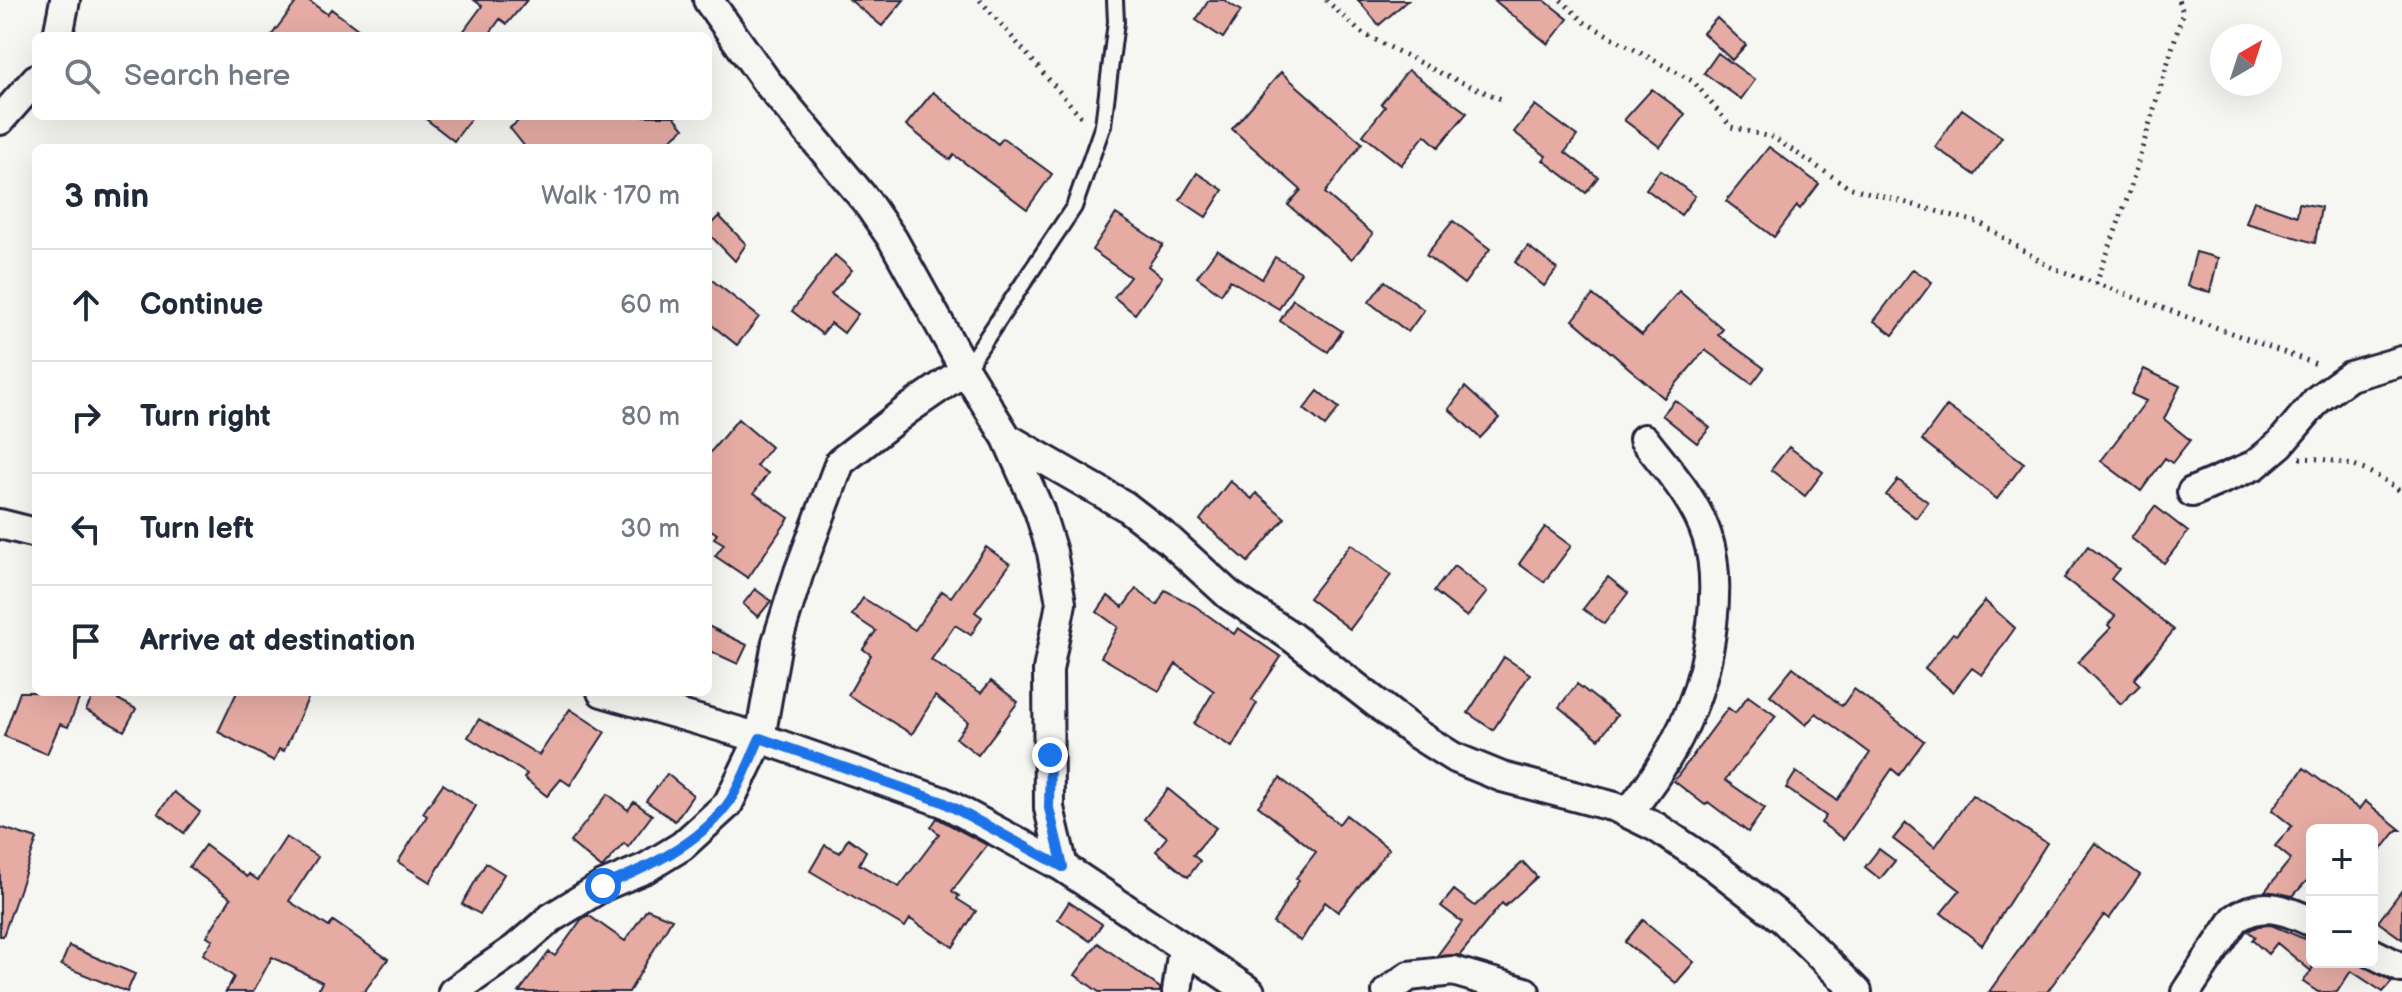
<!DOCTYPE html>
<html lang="en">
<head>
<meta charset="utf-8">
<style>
	:root { --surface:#fff; --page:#f6f6f7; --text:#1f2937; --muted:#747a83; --line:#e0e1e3 }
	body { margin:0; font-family:"Balsamiq Sans",sans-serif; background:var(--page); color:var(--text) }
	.controls { position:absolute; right:24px; bottom:24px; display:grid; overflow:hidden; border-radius:12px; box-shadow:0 8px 32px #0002 }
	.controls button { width:72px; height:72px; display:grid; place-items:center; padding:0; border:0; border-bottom:2px solid var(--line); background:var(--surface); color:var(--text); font:40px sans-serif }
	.compass { position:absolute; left:2210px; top:24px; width:72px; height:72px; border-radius:50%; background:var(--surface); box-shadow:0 8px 32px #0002; rotate:39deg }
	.stop { position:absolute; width:24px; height:24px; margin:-18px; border:6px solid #1a73e8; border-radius:50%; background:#fff }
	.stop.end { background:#1a73e8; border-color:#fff; box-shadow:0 2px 8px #0008 }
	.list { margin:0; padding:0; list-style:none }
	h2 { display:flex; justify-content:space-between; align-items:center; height:104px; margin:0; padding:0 32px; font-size:34px }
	h2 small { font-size:26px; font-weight:400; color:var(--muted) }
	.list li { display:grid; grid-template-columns:52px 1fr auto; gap:24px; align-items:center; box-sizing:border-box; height:112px; padding:0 32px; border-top:2px solid var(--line) }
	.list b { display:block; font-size:30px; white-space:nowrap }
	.list em { font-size:26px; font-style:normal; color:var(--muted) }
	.icon { flex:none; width:44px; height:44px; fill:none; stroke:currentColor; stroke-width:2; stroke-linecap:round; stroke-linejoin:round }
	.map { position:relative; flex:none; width:2402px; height:992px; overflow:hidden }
	.search { position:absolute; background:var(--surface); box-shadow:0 8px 32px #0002; left:32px; top:32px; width:680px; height:88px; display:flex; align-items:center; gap:20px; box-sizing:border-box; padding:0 28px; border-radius:12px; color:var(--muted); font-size:30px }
	.panel { position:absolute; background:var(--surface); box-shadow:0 8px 32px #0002; left:32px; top:144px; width:680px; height:552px; border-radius:12px }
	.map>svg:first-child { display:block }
</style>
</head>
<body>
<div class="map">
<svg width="2402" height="992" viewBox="0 0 2402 992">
	<rect width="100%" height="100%" fill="#f6f6f2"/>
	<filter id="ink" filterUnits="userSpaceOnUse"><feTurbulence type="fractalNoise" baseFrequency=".0125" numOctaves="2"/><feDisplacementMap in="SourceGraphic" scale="16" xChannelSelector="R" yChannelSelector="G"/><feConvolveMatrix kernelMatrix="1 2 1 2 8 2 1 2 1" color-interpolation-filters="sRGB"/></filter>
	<g filter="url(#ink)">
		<path fill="#e6aca4" stroke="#22223b" stroke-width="2" d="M298,0H308L327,14L331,9L367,36H271Z
			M474,0H527L507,24L500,19L488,36H460L482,6Z
			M850,0H904L882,26Z
			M1209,0H1224L1241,11L1223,38L1196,20Z
			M1358,0H1408L1379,25Z
			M1494,0H1544L1568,19L1548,44Z
			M1717,18L1746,45L1732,60L1703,33Z
			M1718,53L1755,80L1741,99L1704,73Z
			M1408,70L1467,113L1438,147L1425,135L1401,165L1363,135L1385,107L1381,104Z
			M1281,72L1362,143L1325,193L1373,234L1352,259L1288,205L1301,190L1232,129Z
			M1652,89L1685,114L1660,147L1624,120Z
			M933,92L998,144L1003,138L1052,174L1027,209L954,155L950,160L906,125Z
			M1535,105L1577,136L1565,152L1598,177L1586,193L1543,160L1546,156L1514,132Z
			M1962,109L2002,137L1975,175L1935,147Z
			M422,116H473L454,141Z
			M524,116H674L684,128L660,148H526L510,128Z
			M1769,147L1819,184L1800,209L1797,206L1774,237L1726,201Z
			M1660,170L1695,196L1681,215L1646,189Z
			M1197,173L1223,190L1206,217L1180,200Z
			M2254,201L2297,216L2299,203L2321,207L2315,243L2246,223Z
			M1116,214L1163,245L1148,266L1162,277L1135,314L1114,297L1130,277L1092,250Z
			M719,216L746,244L735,261L708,233V227Z
			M1453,221L1490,249L1464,284L1426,255Z
			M1528,246L1557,269L1544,286L1515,262Z
			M1217,249L1262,279L1275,257L1301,272L1279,309L1230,280L1221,294L1197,277Z
			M2196,252L2218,258L2210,292L2187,286Z
			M835,255L852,270L831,294L858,314L844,333L831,323L822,334L792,311Z
			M1913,269L1932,282L1893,335L1874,321Z
			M708,277L759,317L737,345L708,322Z
			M1385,281L1424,310L1408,332L1369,302Z
			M1679,291L1723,329L1718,335L1764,368L1752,384L1705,350L1664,398L1573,320L1593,295L1642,335Z
			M1293,299L1342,331L1328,352L1280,321Z
			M2144,369L2180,386L2164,419L2190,440L2172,463L2165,458L2141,491L2101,461L2146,401L2131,394Z
			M1465,387L1499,418L1480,438L1449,409Z
			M1318,391L1339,408L1325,426L1304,409Z
			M1675,400L1710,428L1697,443L1662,415Z
			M1947,406L2024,463L1997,499L1922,440Z
			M738,419L771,447L756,466L768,473L754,493L789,518L748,578L715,556L724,544L714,538L717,534L708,528V455Z
			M1789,447L1823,472L1805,496L1771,470Z
			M1898,480L1928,502L1916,518L1886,495Z
			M1230,481L1252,499L1256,493L1285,518L1248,562L1200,520Z
			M2155,506L2188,532L2164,563L2131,538Z
			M1545,527L1571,546L1544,582L1519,564Z
			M1351,544L1391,575L1350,629L1309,598Z
			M2088,546L2119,569L2111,579L2174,630L2134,679L2140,685L2121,704L2078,662L2111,628L2108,625L2115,616L2064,578Z
			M986,547L1010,564L975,612L982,617L971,635L955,625L931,660L981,693L991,681L1018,702L978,755L956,738L968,722L935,696L912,734L848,695L871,655L863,649L876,631L852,615L863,598L915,630L942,591L951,597Z
			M1454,566L1487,592L1467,617L1434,591Z
			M1608,577L1628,593L1604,624L1583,609Z
			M755,589L771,601L758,617L743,604Z
			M1136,589L1157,605L1165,590L1195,606L1234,634L1238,628L1281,657L1252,700L1257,703L1232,747L1194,724L1214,691L1176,664L1159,691L1101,657L1118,627L1097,612L1108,596L1123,607Z
			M1985,601L2015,628L1982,675L1972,668L1953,692L1925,668L1953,633L1956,635Z
			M708,626L747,645L738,664L708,650Z
			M1504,657L1530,674L1493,730L1468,713Z
			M1793,667L1842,706L1854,689L1924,741L1899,775L1892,769L1844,839L1821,823L1826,816L1786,788L1796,772L1837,800L1870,753L1816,713L1806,725L1770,695Z
			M1577,684L1617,715L1599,739L1559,707Z
			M20,692H82L68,727L60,724L47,754L4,736Z
			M95,692H105L136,709L124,731L86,710Z
			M237,692H311L284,751L279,749L274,761L218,732Z
			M1748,696L1776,716L1725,780L1765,808L1748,832L1708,802L1705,805L1674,781L1728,708L1735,713Z
			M570,709L605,732L570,785L561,779L547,796L524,778L527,774L468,737L479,719L539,755Z
			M2304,768L2359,809L2365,801L2401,830H2397L2372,862V830H2312V875L2293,896L2265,891L2291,859L2275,846L2292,826L2272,810Z
			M667,774L693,795L675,821L646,801Z
			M1280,778L1339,824L1346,815L1389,849L1338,912L1325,902L1301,941L1273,923L1299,880L1296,878L1316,852L1258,806Z
			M443,784L476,806L430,882L398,862L427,816L423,813Z
			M1168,789L1216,828L1193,855L1200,861L1188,877L1156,851L1167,837L1144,819Z
			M174,792L200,812L184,833L158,813Z
			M608,794L628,810L634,802L652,815L628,847L624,843L602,868L570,842Z
			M1972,795L2047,843L1982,945L1941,913L1960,890L1893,839L1906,823L1935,847Z
			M937,818L987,845L952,891L959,896L957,899L976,911L953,947L910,919L905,927L810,871L825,845L840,853L848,838L866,851L859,864L899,887L939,834L931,827Z
			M0,827L37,839L3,936H0Z
			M286,837L318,857L289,901L329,927L333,921L388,959L364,992H317L322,982L272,957L253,992H226L234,977L203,954L213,940L207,936L231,898L189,867L205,845L247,877L249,874L258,880Z
			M2095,843L2140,875L2109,919L2104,915L2047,992H1989Z
			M1879,849L1895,861L1880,879L1865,867Z
			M1523,862L1537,877L1505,906L1502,903L1460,955L1437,956L1462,922L1441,906L1454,890L1475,906Z
			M486,863L504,874L480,914L462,904Z
			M2402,890V939L2378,922Z
			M1069,902L1102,924L1090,941L1058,919Z
			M647,909L672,919L629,992H519L549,952L555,956L581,920L588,915L625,941Z
			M1643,920L1694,962L1676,983L1625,942Z
			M2271,925L2312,942V969L2317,962H2358L2392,982L2383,992L2351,971L2337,992H2318L2303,982L2311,971L2277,943L2268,954L2252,940L2255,937L2248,931L2258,926Z
			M1098,943L1160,988V992H1099L1075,975Z
			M69,946L135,974L127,992L61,965Z"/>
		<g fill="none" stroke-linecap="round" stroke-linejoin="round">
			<defs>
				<path id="lane" d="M965,370L1074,207L1103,125L1116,22L1115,0"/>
				<path id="street" d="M708,0L766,81L866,201L893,240L965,370L1007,438L1039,510L1052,552L1061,603L1048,670L1049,808L1063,867
					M58,36L65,0
					M0,120L36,79
					M1007,438L1125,506L1169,540L1229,595L1292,637L1415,733L1453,757L1502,777L1615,807L1656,827L1714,866L1784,920L1857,992
					M2192,492L2255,465L2280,444L2318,399L2350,376L2402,361
					M0,524L36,533
					M602,692L760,738L943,802L1063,867L1250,992
					M1628,813C1653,782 1676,747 1691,709C1710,663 1723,584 1707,536C1695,499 1667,469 1644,439
					M2372,953L2402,968
					M453,992L515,949L551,918L603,886L646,868L682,846L728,804L760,738L777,642L799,572L840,462L907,410L965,370
					M1177,992L1183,948
					M1387,992L1409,976L1453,971L1525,992
					M2186,992L2235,919C2261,900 2285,909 2312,922"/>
			</defs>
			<use href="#lane" stroke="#22223b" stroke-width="20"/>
			<use href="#street" stroke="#22223b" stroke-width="34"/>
			<path stroke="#22223b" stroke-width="5" stroke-dasharray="2 6" stroke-linecap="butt" d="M980,0L1084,120
				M1326,0L1360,32L1442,74L1501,99
				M1561,0L1584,22L1694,82L1731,127L1774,138L1848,187L1980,223L2048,266L2319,365
				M2096,284L2127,199L2183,12L2178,0
				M2300,458C2340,459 2371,467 2402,493"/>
			<use href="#lane" stroke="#f6f6f2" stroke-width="14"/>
			<use href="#street" stroke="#f6f6f2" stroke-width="28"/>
		</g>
	</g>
	<g fill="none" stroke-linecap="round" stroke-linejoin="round" filter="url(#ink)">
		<path stroke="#1a73e8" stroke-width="10" d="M603,886C648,867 697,845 727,805C741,786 750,759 760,738L943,802L1063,867L1049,808L1050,755"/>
	</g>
</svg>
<div class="controls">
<button>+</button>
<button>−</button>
</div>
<svg class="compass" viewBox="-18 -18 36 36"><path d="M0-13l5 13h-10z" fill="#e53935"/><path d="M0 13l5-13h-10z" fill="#747a83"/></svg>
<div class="stop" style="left:603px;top:886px"></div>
<div class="stop end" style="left:1050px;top:755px"></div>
<div class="search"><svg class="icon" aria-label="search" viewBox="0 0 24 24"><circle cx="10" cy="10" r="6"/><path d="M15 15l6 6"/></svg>Search here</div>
<section class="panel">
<h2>3 min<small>Walk · 170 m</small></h2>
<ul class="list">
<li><svg class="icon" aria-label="ahead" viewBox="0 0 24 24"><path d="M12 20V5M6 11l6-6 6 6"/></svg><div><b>Continue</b></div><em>60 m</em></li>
<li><svg class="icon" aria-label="right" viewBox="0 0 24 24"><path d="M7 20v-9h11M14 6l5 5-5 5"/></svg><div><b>Turn right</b></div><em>80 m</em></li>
<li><svg class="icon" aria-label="left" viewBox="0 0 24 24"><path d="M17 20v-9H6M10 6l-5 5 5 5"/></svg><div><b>Turn left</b></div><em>30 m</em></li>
<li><svg class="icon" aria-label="arrive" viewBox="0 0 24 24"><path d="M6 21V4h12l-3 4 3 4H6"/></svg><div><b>Arrive at destination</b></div></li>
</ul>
</section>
</div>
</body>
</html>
